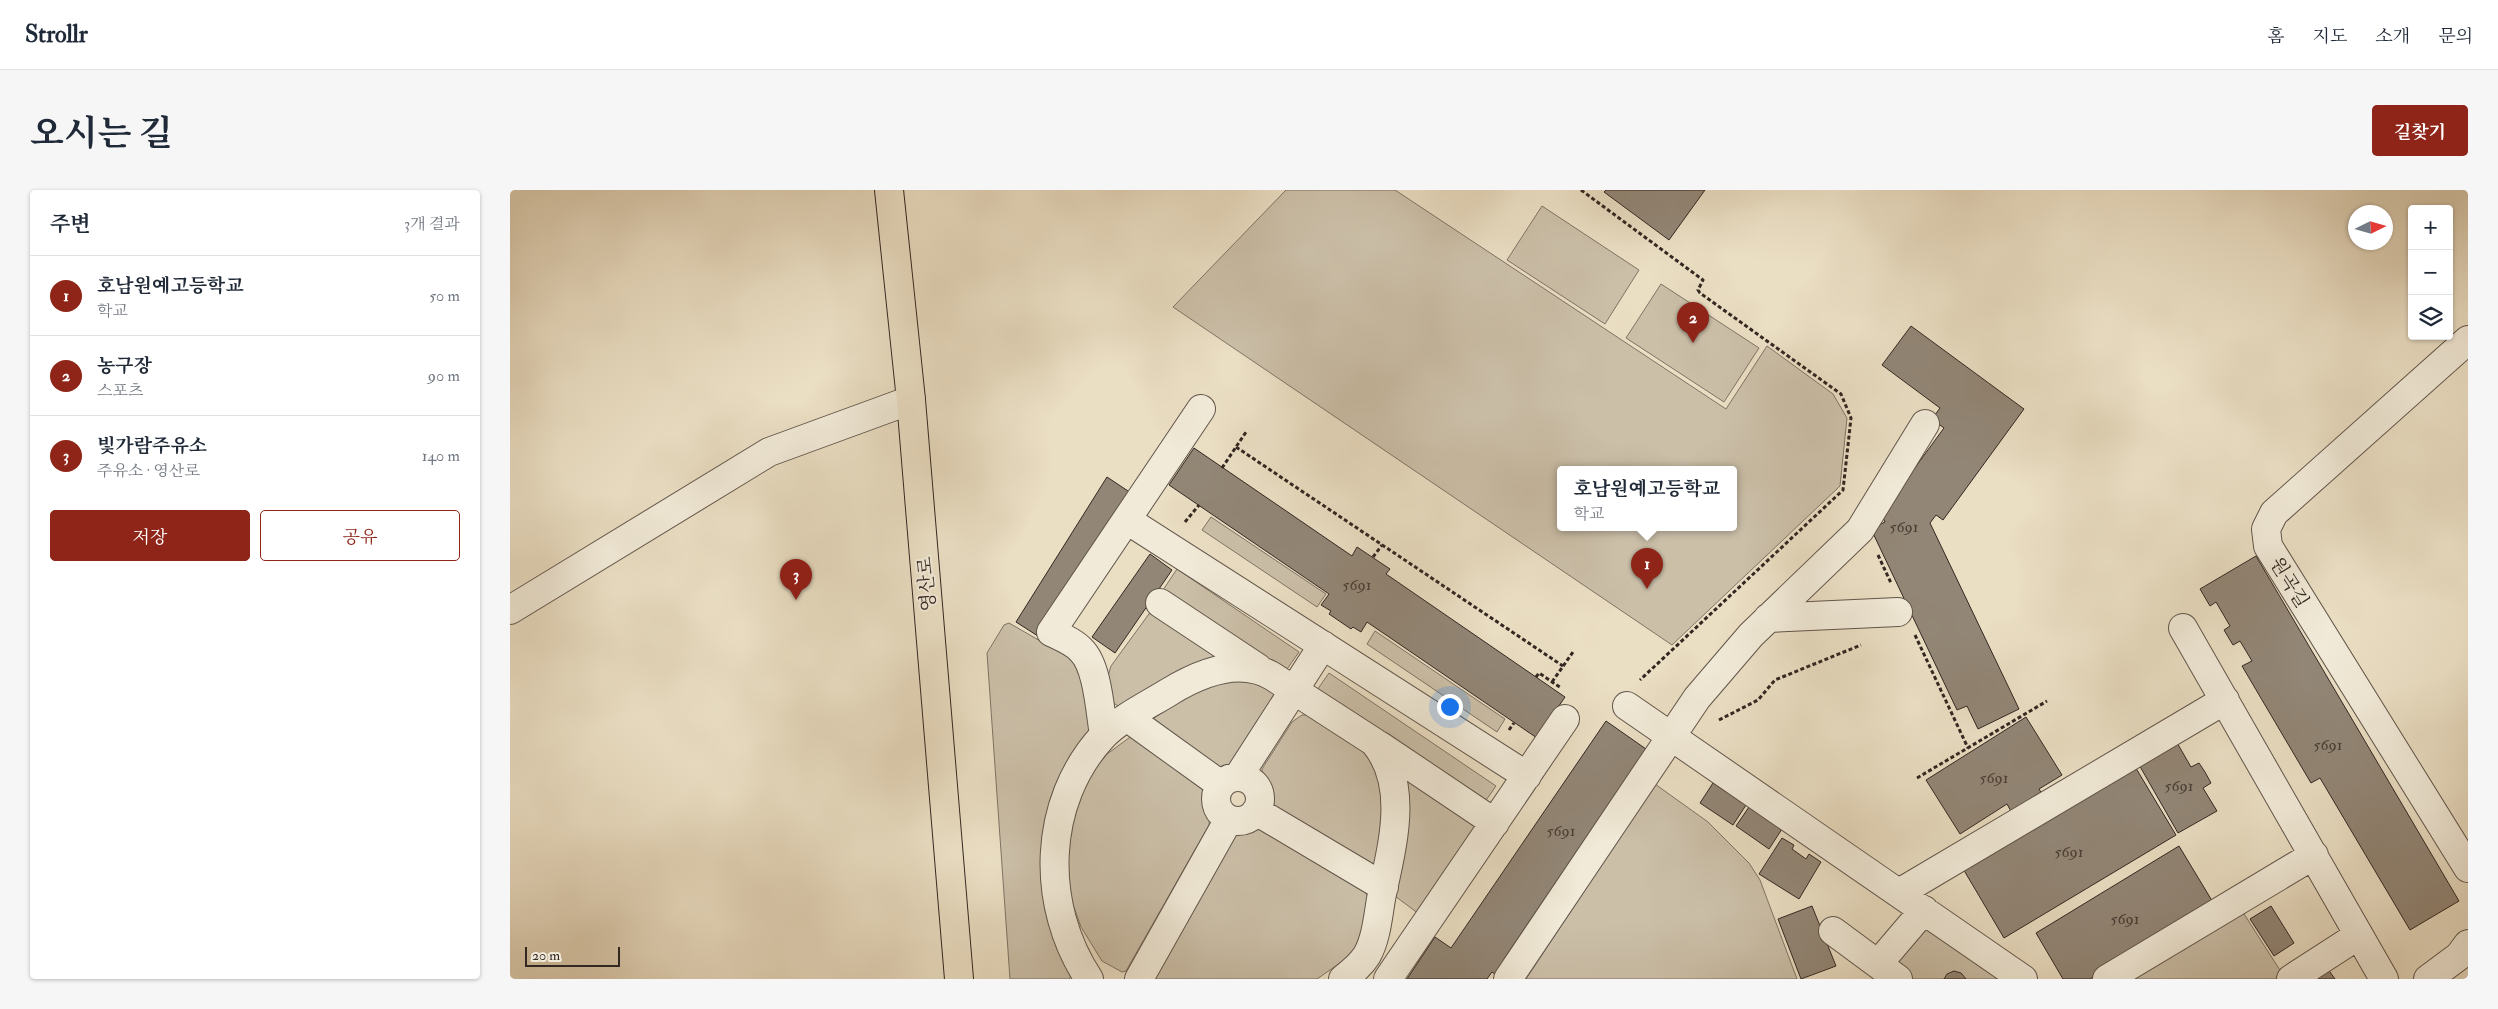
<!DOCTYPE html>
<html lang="ko">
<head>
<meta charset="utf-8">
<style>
	:root { --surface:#fff; --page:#f6f6f7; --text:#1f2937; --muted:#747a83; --line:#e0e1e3; --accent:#8f2418 }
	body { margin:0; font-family:"IM FELL Double Pica","Noto Serif KR",serif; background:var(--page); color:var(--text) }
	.controls { position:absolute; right:15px; top:15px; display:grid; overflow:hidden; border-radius:5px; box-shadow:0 1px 4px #0004 }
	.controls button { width:45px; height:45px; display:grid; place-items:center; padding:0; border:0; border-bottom:1px solid var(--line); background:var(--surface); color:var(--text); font:25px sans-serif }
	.compass { position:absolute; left:1838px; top:15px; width:45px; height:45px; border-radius:50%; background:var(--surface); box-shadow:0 1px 4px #0004; rotate:85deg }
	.scale { position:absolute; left:15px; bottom:12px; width:95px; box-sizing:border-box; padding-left:5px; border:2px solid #332722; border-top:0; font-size:14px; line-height:18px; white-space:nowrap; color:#332722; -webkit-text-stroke:4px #f1ead8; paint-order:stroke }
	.you { position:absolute; left:939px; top:516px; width:18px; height:18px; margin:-12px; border:4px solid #fff; border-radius:50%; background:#1a73e8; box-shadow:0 0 0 8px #1a73e833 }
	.badge { display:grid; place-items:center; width:32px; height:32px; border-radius:50%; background:var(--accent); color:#fff; font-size:16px; font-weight:700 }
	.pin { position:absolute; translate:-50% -41px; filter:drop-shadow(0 1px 2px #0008) }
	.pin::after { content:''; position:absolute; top:26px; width:18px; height:15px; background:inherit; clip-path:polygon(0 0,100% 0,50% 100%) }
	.popup { position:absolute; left:1047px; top:276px; width:180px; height:65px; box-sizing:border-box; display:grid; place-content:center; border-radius:5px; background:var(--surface); filter:drop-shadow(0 1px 4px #0005); font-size:16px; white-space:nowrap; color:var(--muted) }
	.popup b { font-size:19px; color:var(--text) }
	.popup::after { content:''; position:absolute; left:50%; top:100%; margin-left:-10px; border:10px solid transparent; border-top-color:var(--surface) }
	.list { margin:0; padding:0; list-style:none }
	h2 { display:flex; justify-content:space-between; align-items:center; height:65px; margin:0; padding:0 20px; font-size:21px }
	h2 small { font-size:16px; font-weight:400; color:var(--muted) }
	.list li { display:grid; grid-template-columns:32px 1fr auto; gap:15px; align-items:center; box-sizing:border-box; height:80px; padding:0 20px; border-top:1px solid var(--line) }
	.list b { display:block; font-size:19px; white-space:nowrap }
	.list p { margin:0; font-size:16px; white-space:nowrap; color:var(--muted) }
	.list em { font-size:16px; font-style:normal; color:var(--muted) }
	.actions { display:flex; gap:10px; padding:15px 20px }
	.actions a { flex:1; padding:11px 0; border:1px solid var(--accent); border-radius:5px; text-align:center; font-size:18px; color:var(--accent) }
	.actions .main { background:var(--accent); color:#fff }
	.icon { flex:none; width:28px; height:28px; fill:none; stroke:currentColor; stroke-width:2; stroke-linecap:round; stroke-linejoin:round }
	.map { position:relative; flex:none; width:1958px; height:789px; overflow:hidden; border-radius:5px }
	header { display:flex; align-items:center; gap:30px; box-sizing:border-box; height:70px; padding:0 25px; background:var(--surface); border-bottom:1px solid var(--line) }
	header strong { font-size:24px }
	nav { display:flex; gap:28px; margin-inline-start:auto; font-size:18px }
	.intro { display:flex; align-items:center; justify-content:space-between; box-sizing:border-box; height:120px; padding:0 30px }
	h1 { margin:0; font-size:35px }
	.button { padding:12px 22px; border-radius:5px; background:var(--accent); color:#fff; font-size:18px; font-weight:700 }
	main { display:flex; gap:30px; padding:0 30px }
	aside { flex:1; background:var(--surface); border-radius:5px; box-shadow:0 1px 4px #0004 }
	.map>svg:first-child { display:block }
</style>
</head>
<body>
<header>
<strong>Strollr</strong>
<nav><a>홈</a><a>지도</a><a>소개</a><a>문의</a></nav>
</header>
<div class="intro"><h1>오시는 길</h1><a class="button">길찾기</a></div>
<main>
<aside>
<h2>주변<small>3개 결과</small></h2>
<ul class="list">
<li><span class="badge">1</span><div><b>호남원예고등학교</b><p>학교</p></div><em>50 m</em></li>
<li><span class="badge">2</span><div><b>농구장</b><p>스포츠</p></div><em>90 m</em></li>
<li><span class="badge">3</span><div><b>빛가람주유소</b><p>주유소 · 영산로</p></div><em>140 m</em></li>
</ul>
<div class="actions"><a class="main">저장</a><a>공유</a></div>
</aside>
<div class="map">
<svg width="1958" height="789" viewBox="0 0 1958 789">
	<rect width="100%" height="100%" fill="#eadec3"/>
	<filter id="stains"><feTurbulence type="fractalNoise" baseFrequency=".004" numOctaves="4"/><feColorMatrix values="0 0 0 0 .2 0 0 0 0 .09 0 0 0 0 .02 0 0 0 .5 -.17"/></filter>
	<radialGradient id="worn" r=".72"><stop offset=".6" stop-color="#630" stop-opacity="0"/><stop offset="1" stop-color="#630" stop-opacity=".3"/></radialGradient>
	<path fill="#cbbfa8" stroke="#7f7365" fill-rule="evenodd" d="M776,0H885L1216,219L1257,156L1323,204L1337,228L1330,296L1162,455L663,117ZM1051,280H1223V338H1051Z
		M1032,16L1129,80L1095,134L997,70Z
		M1151,94L1249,158L1214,212L1116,148Z
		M701,327L816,404L807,417L692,340Z
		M667,379L789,462L775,482L653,400Z
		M644,417L729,468L611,518L602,512L598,486L601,476Z
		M499,433L532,452L565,462L585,536L550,585L541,607L534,645L562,785L559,789H500L477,463L494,435Z
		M865,441L995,529L987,542L857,454Z
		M819,483L986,596L972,616L805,503Z
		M725,490L745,492L768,504L719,580L710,582L640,531C673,506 684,500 725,490Z
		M792,525H799L865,567L876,596L867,680L755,615L752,579L782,532Z
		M623,545L702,604L699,635L616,781L612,782L592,771L571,737L560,706L556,672L560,629L580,585L597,564Z
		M888,584L971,633L909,724L885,706Z
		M1145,594L1198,632L1239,673L1250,690L1287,789H1016Z
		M742,637L758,642L854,698L859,710L858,723L843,764L807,789H639L723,642Z
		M1729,716L1773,785L1768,789H1614Z
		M1418,737L1500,789H1394L1385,775Z"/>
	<path fill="#928676" stroke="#332722" d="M1096,0H1195L1159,50L1094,2Z
		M1401,136L1514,219L1433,330L1426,325L1420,333L1509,519L1468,539L1457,516L1447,520L1361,339L1375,332L1371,324L1434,238L1422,229L1430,218L1372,175Z
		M684,258L842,366L847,357L880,379L876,384L1055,507L1027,548L857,432L851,442L843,437L841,439L819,424L821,421L811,415L819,404L659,295Z
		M597,287L621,303L531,448L506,432Z
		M640,364L662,380L605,463L582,447Z
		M1746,366L1949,711L1900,740L1810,588L1801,593L1732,476L1742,471L1730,451L1723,455L1714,440L1720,436L1706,412L1700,416L1690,399Z
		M1516,527L1552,585L1529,599L1532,604L1502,623L1497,614L1450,644L1416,590Z
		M1096,531L1136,559L994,769L1005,776L991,789L982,782L977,789H897L925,747L941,758Z
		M1666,551L1681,577L1689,573L1695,582L1701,593L1693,598L1707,621L1668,643L1628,573Z
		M1624,575L1666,645L1494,748L1452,677Z
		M1203,593L1236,615L1223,635L1190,613Z
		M1239,617L1272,639L1259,659L1226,636Z
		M1272,648L1284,655L1282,659L1296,669L1299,664L1311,672L1289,709L1249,684Z
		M1669,656L1704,714L1580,789H1553L1526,743Z
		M1302,716L1326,776L1291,789L1268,729Z
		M1761,716L1784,753L1764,766L1740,729Z
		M1815,775L1825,789H1794Z
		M1444,781L1451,783L1456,789H1434L1437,784Z"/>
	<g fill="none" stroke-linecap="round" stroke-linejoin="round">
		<defs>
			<path id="minor" d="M1958,150L1764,323L1756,339L1758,356L1958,678
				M617,330L1017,586
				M650,413L748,478
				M0,420L259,262L401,210
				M1258,428L1388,422
				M1673,438L1874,789
				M1117,516L1513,789
				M618,528L711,595
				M594,545C590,522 588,476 571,460C564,452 551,447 541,442L691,219
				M869,555L985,633
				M728,587L813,455
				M706 609a22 22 0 1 1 44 0a22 22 0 1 1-44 0Z
				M746,621L874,697
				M1389,703L1715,510
				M1323,741L1388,789
				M1368,774L1414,720
				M579,789C530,715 532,612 593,546C611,528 638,515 659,502C690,483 729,467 762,486L864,552C901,596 881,659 871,709C868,727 866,749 857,765C851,775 842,782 833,789
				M629,789L719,629
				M878,789L1055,529
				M998,789L1187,508L1241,445L1350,340L1415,234
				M1597,789L1804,665
				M1781,789L1849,745
				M1918,789L1949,766L1958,754"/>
			<path id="major" d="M379,0L401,210L449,789"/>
		</defs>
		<use href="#minor" stroke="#61554a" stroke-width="30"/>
		<use href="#major" stroke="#332722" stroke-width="30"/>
		<path stroke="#332722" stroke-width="3" stroke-dasharray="4 2.5" stroke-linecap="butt" d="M1071,0L1193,90L1188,100L1190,103L1331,204L1341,228L1333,300L1130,490
			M726,257L1053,476
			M712,278L736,242
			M675,332L689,315
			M1368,365L1381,393
			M863,367L872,355
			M1405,445L1458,558
			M1026,487L1029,483L1051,498
			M1042,492L1063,462
			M1209,530L1248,510L1265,490L1351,455
			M999,540L1004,533
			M1407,588L1537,511"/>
		<use href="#minor" stroke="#f1ead8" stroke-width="28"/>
		<use href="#major" stroke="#eadec3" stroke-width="28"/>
	</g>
	<g text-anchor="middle" stroke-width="4" stroke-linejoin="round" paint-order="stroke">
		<g font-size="16" fill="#4b3f37">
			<text x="1394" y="342">5691</text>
			<text x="847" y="400">5691</text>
			<text x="1818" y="560">5691</text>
			<text x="1484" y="593">5691</text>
			<text x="1669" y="601">5691</text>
			<text x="1051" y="646">5691</text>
			<text x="1559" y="667">5691</text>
			<text x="1615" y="734">5691</text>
		</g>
		<g font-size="19" fill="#332722" stroke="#f1ead8">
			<text transform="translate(1780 392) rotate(58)" y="7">원곡길</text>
			<text transform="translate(416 394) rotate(-95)" y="7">영산로</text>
		</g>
	</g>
	<rect width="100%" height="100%" filter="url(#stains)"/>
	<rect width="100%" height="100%" fill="url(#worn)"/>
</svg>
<div class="controls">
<button>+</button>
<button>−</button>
<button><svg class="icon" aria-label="layers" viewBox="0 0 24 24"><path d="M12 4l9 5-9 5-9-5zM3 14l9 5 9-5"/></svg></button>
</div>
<svg class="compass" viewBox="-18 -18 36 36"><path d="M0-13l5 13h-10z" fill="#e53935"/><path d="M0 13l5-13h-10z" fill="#747a83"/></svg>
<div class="scale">20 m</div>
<div class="you"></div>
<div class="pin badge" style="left:1137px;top:399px">1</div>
<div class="popup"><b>호남원예고등학교</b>학교</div>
<div class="pin badge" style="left:1183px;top:153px">2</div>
<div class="pin badge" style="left:286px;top:410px">3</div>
</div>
</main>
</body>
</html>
